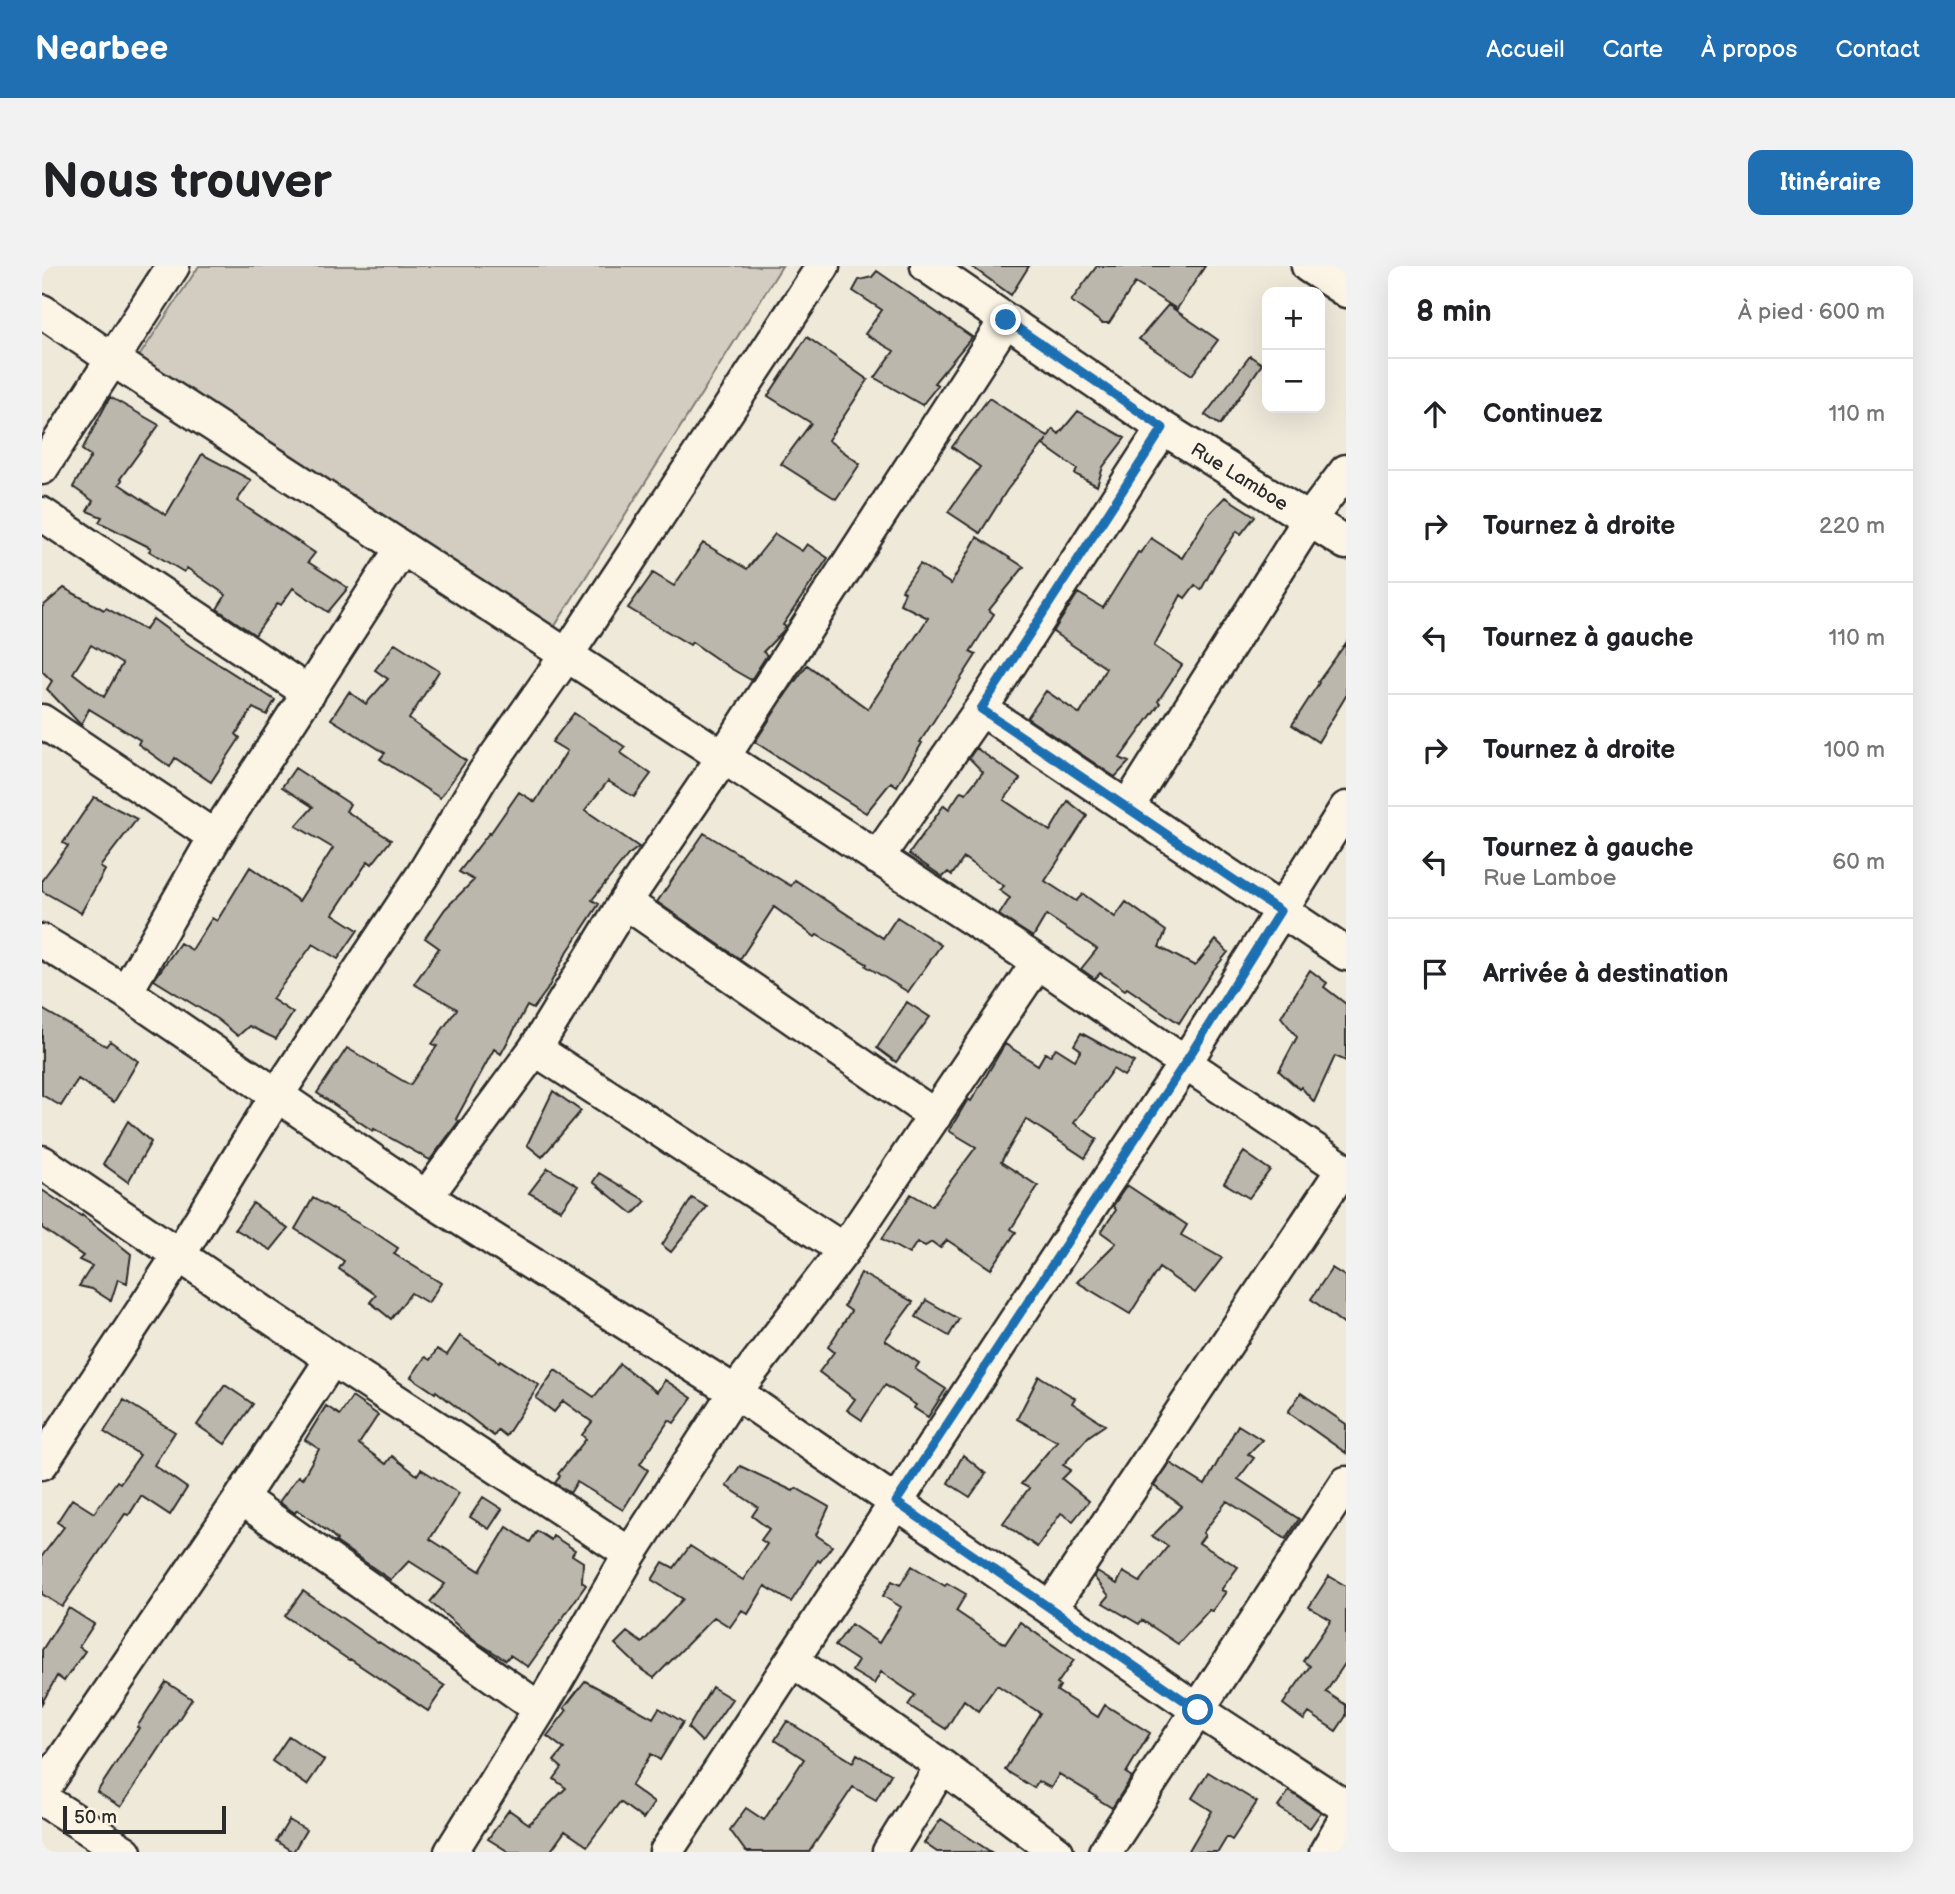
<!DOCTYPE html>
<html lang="fr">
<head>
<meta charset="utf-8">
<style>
	:root { --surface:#fff; --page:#f2f2f2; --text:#202124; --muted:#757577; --line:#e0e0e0; --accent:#1f6fb2 }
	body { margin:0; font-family:"Balsamiq Sans",sans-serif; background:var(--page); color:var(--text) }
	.controls { position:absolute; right:21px; top:21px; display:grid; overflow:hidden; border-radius:14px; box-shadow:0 7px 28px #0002 }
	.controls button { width:63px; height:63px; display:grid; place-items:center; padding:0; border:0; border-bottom:2px solid var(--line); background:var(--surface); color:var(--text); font:35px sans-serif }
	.scale { position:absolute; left:21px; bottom:18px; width:163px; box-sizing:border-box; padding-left:7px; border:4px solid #2b2b2b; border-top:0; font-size:19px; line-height:24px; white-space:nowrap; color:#2b2b2b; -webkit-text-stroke:5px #fcf5e5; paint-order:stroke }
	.stop { position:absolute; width:21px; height:21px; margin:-16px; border:5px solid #1f6fb2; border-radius:50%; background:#fff }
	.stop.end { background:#1f6fb2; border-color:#fff; box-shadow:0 2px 7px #0008 }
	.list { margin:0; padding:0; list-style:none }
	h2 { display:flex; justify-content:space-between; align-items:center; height:91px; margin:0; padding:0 28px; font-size:30px }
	h2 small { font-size:23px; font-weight:400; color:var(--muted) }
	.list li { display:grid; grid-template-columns:46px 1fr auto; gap:21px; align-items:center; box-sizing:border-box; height:112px; padding:0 28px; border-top:2px solid var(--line) }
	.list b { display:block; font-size:26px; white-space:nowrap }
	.list p { margin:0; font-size:23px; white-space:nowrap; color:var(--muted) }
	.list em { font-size:23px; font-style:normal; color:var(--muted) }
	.icon { flex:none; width:38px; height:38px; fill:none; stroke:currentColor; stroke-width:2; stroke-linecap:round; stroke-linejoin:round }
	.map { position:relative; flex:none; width:1304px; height:1586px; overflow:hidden; border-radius:14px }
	header { display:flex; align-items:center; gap:42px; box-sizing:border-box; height:98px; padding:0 35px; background:var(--accent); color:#fff }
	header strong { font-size:33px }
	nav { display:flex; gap:38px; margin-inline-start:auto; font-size:24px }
	.intro { display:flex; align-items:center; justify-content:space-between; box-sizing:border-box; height:168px; padding:0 42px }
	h1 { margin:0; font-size:49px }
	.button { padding:18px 32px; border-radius:14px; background:var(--accent); color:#fff; font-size:24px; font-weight:700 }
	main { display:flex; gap:42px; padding:0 42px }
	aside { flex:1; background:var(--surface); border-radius:14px; box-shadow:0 7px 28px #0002 }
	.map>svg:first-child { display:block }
</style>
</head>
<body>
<header>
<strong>Nearbee</strong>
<nav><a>Accueil</a><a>Carte</a><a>À propos</a><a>Contact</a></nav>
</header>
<div class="intro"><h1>Nous trouver</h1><a class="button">Itinéraire</a></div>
<main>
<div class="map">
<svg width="1304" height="1586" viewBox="0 0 1304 1586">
	<rect width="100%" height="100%" fill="#efe9da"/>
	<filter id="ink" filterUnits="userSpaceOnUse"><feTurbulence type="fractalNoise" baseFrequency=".0143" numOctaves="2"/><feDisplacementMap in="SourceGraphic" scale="14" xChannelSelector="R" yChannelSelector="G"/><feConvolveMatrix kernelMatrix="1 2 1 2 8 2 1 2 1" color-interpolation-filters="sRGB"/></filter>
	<g filter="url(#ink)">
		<path fill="#d2cdc0" stroke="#7e7c76" stroke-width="2" d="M157,0H740L511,363L96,92Z"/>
		<path fill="#bcb7ac" stroke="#2b2b2b" stroke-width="2" fill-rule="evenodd" d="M929,0H987L969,29Z
			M1055,0H1163L1135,43L1093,17L1067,57H1060L1029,35Z
			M835,5L930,71L892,117L896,119L880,139L833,112L852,85L823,68L840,44L811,25L817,14L830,11Z
			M1126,39L1176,74L1150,109L1097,73Z
			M765,71L826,114L786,174L818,198L794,233L739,198L769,157L726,130Z
			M1208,90L1220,98L1178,159L1163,149Z
			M68,131L117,159L78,213L80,214L77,218L124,249L160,188L209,214L195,235L273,287L266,296L306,322L286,346L251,322L239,339L236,337L213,369L175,343L184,329L145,302L142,306L107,285L109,282L57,256L60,251L45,245L51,235L31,221L49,190L40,184Z
			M947,132L1006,171L1011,163L1017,168L1036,145L1083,172L1061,201L1055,220L1033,208L1035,203L1001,179L1005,173L965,224L938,267L906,246L938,201L910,181Z
			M1183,231L1213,250L1199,268L1195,265L1173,298L1159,324L1153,319L1143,332L1139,329L1112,380L1140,399L1116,435L1118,437L1078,492L1087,496L1073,511L985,452L1004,425L1038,448L1064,402L1011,366L1036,327L1061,342L1096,286L1098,287L1109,272L1140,292L1166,249Z
			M733,268L760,285L765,278L786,292L741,359L744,361L742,364L721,386L725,389L709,414L688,402L650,376L648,379L586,342L611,307L632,320L661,277L705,303Z
			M935,271L982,301L947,344L952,348L928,386L934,389L878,476L880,477L855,520L849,516L824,547L713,476L744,428L765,399L826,443L886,352L858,338L863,326L860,324L878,298L909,318Z
			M22,322L62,344L64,342L103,364L111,353L148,380L233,434L225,449L211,442L194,468L198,472L169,516L133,492L128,501L96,478L98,474L47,443L39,459L5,423L10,415L0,405V341ZM49,379L80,398L62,431L31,407Z
			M353,377L397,405L367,453L424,495L398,532L338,493L343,487L289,453L307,426L324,438L346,413L333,404Z
			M1304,377V430L1276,476L1250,459L1277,417L1276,416Z
			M532,447L583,481L579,487L609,508L592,531L566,515L543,544L597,581L586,589L550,634L557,638L524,688L505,724L491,743L485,740L459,788L452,783L414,853L417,855L388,894L332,863L331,865L275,827L305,782L368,819L395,780L390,778L415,743L372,718L397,682L383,672L403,643L432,614L417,606L447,567L448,568L477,526L493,536L525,485L510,476Z
			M934,482L978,513L962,534L1008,565L1026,535L1045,550L1003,615L1034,635L1041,628L1073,651L1084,636L1124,665L1117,681L1153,700L1174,674L1186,686L1170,706L1137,757L1085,722L1083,724L1058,707L1053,713L1039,703L1055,683L1004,649L991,671L957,649L968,632L957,624L962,620L922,592L910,609L906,606L901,611L867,588L902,539L907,543L919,525L924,527L941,506L927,492Z
			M253,502L308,538L304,545L349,574L330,598L326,595L291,648L316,664L296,693L271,678L230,733L251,747L234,773L207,760L196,770L175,753L112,714L138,677L150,684L170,652L175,655L208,601L257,635L291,582L254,560L271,541L240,521Z
			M52,531L95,553L58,601L63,604L39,647L0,625V614L26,580L21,577Z
			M662,567L749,620L753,614L841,672L855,651L899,679L866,726L824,700L825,698L775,669L773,671L732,641L698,693L615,636Z
			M1268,704L1285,717L1282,721L1304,738V795L1293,790L1272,836L1259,821L1257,823L1237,805L1255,771L1239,751Z
			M865,736L888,751L854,796L835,782Z
			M0,743L64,780L68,775L96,795L72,836L36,813L19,840L0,829Z
			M1039,767L1092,796L1082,810L1071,803L1032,857L1055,873L1043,892L984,853L959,896L996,920L969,963L974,966L949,1003L905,974L898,982L890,976L883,980L875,976L867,988L840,973L869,928L890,940L934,881L907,865L926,833L929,835L963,778L996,799L1003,787L1008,790L1014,782L1033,794L1039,784L1032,779Z
			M511,825L539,845L500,891L485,879Z
			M86,855L109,876L86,916L61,898Z
			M1202,886L1228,904L1207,932L1182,917Z
			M506,902L536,920L519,944L487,927Z
			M557,907L604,935L591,948L551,916Z
			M1085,919L1145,959L1139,969L1180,992L1153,1027L1117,1002L1088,1048L1035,1016L1074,977L1059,966L1074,944L1071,940Z
			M0,924L39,950L40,949L89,988L85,1017L76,1013L69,1035L50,1023L37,1020L50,1000L37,994L41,990L0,962Z
			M271,932L332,966L356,982L352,988L399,1017L386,1037L369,1027L349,1053L328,1036L334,1029L297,1003L302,995L253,963Z
			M650,932L665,941L629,986L620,979Z
			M211,937L246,963L229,984L193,963Z
			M1290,1002L1304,1011V1060L1269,1033Z
			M819,1007L871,1036L843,1074L877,1097L873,1103L904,1123L886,1151L872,1142L874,1139L843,1119L820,1154L805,1144L813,1133L777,1106L792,1086L786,1081L809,1045L802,1040Z
			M884,1034L917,1053L907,1070L874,1051Z
			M418,1070L457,1096L458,1094L497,1119L464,1170L456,1164L452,1170L394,1125L393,1127L369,1111L383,1091L388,1094L395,1083L405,1089Z
			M578,1098L615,1126L623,1114L650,1132L632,1157L627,1154L598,1198L606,1204L581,1244L535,1216L528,1227L513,1217L518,1210L516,1208L544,1173L540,1169L550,1156L521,1135L512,1146L494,1132L513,1104L552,1131Z
			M997,1110L1033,1132L1030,1137L1063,1159L1047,1170L1021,1199L1029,1204L1020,1213L1047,1235L1031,1255L1019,1247L995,1281L961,1257L987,1222L979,1218L1015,1175L975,1153Z
			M183,1119L211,1138L183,1178L155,1159Z
			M1259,1127L1304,1158V1187L1246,1146Z
			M310,1131L336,1149L317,1178L344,1198L350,1190L375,1209L379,1203L417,1227L388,1273L438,1305L465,1261L488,1276L495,1265L509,1274L511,1270L533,1284L530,1289L541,1296L540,1316L544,1319L486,1401L468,1389L464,1394L435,1376L388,1336L403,1318L367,1295L349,1314L294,1276L295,1274L288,1267L255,1244L253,1247L237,1236L256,1210L260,1213L277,1183L263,1174L284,1140L298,1149Z
			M82,1134L133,1166L112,1199L145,1222L128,1249L99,1230L87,1249L83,1248L20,1341L0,1328V1290L22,1261L15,1256L30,1233L52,1247L75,1215L78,1217L98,1189L62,1166Z
			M1196,1159L1220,1174L1206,1188L1212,1192L1196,1213L1257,1253L1244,1273L1185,1235L1161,1267L1163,1269L1157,1277L1196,1301L1179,1324L1184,1326L1170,1345L1167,1344L1136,1378L1100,1354L1097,1358L1061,1337L1067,1330L1052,1311L1055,1306L1075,1318L1081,1306L1098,1316L1126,1280L1110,1270L1140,1240L1112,1220L1128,1197L1163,1219Z
			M921,1189L944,1208L928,1231L906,1217Z
			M698,1200L751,1225L754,1222L787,1241L774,1269L790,1280L778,1296L776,1294L749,1336L723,1320L706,1348L700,1344L688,1361L672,1351L612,1412L600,1404L573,1378L585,1366L600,1377L641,1333L610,1314L621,1296L632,1302L648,1280L701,1314L725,1278L719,1274L727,1263L710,1250L716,1241L684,1220Z
			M441,1231L460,1243L447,1263L428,1251Z
			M870,1300L903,1320L905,1317L924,1328L914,1345L963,1378L978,1356L1032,1394L1015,1418L1018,1420L1015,1425L1056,1451L1063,1439L1108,1467L1084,1507L1090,1511L1070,1542L1054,1532L1055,1531L1017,1508L1009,1522L996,1515L992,1522L963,1504L998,1447L955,1419L936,1445L922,1434L904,1463L866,1439L873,1429L839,1406L832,1418L810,1405L816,1395L793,1380L809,1358L837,1377L859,1341L841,1330L850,1315L858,1319Z
			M1287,1310L1304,1320V1396L1284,1426L1304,1439V1450L1294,1465L1267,1447L1262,1454L1241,1438L1268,1400L1261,1395L1289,1354L1267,1341Z
			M261,1325L336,1377L337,1376L403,1420L386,1445L308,1393L307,1394L243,1350Z
			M27,1342L52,1358L37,1381L43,1385L22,1415L15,1410L0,1437V1384Z
			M543,1415L611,1452L617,1442L641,1456L618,1494L609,1488L589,1520L612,1537L601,1553L578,1536L545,1580L523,1565L508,1586H467L446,1573L467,1544L487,1558L524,1522L512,1513L520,1502L512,1495L522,1483L505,1470L525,1444L522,1442Z
			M124,1416L150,1433L79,1541L55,1526L97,1462L95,1461Z
			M670,1421L690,1433L660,1476L646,1462Z
			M745,1455L811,1496L815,1488L849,1508L834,1534L811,1521L767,1586H704L688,1564L704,1542L722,1554L762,1493L733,1474Z
			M247,1470L282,1494L265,1519L230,1495Z
			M1166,1506L1215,1536L1190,1574L1185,1571L1176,1586H1146L1170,1545L1150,1532Z
			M1247,1525L1279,1546L1268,1562L1236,1541Z
			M899,1553L949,1586H895L882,1577Z
			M247,1554L264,1564L251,1586L234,1575Z"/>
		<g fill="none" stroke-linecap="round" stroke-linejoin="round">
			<defs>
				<path id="minor" d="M885,0L1121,162L1304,277
					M1266,0L1304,25
					M0,45L70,93L996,696L1143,797L1304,905
					M0,202L131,0
					M0,248L267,427
					M939,443L1304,688
					M0,455L173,571
					M1085,542L1267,254L1304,205
					M835,592L939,443L1121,162
					M583,636L893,850
					M0,675L84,726L384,931L693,1126L1156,1444L1304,1541
					M84,726L173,571L360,282
					M493,783L802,984
					M0,896L290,1093L588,1288
					M384,931L493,783L583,636L682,490L964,54
					M0,1197L137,989L235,829L380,610L442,507L524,390L781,0
					M199,1232L498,1443
					M1009,1342L1301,903
					M751,1395L900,1500L1015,1586
					M0,1525L199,1232L290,1093
					M0,1533L83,1586
					M409,1586L498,1443L588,1288L693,1126L802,984L996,696
					M624,1586L1143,797L1304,542
					M847,1586L900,1500
					M1063,1586L1304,1217
					M1284,1586L1304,1552"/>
			</defs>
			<use href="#minor" stroke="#2b2b2b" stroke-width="37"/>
			<use href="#minor" stroke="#fcf5e5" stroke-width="32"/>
		</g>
	</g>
	<g fill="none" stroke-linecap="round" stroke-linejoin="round" filter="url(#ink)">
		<path stroke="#1f6fb2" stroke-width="9" d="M964,54L1121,162L939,443L1238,645L1143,797L854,1236L1156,1444"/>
	</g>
	<g text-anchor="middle" stroke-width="5" stroke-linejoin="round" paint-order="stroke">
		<g font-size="19" fill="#2b2b2b" stroke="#fcf5e5">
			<text transform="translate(1198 210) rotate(32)" y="7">Rue Lamboe</text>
		</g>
	</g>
</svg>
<div class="controls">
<button>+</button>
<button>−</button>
</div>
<div class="scale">50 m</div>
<div class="stop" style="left:1156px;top:1444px"></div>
<div class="stop end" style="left:964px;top:54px"></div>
</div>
<aside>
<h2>8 min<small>À pied · 600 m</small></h2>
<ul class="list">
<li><svg class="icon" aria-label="ahead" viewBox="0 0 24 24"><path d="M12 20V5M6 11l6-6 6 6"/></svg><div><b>Continuez</b></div><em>110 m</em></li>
<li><svg class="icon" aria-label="right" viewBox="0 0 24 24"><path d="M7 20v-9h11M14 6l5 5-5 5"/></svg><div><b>Tournez à droite</b></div><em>220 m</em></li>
<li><svg class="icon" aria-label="left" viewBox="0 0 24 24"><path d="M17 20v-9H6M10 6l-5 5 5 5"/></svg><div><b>Tournez à gauche</b></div><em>110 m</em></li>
<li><svg class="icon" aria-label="right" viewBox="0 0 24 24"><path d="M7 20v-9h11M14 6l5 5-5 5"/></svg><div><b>Tournez à droite</b></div><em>100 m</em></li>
<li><svg class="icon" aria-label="left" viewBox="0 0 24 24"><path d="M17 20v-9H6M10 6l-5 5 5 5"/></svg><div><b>Tournez à gauche</b><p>Rue Lamboe</p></div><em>60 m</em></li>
<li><svg class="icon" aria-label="arrive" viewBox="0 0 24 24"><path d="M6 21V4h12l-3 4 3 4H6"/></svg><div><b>Arrivée à destination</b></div></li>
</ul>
</aside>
</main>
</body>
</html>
